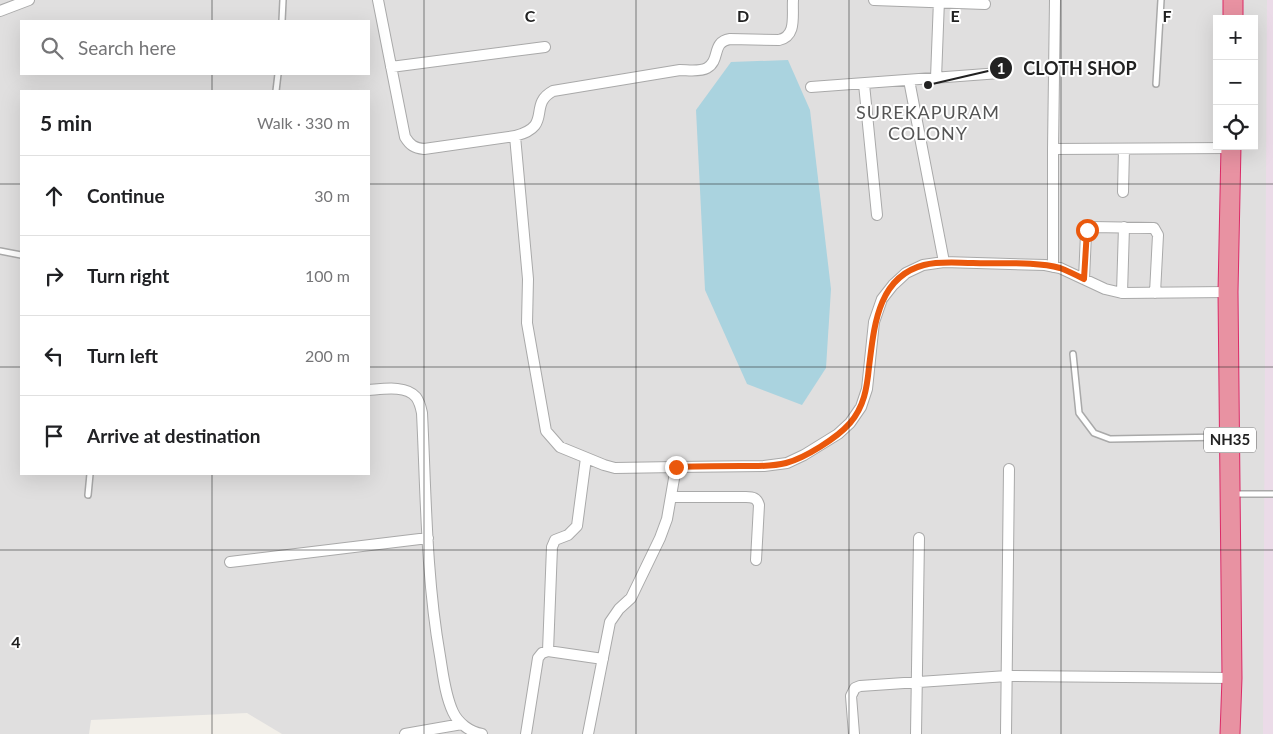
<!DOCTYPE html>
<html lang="en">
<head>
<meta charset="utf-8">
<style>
	:root { --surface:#fff; --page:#f6f6f6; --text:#202124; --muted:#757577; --line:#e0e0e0 }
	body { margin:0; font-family:Lato,sans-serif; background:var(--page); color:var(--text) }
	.controls { position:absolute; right:15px; top:15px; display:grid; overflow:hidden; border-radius:0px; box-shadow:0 5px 20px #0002 }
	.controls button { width:45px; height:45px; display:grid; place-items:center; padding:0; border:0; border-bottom:1px solid var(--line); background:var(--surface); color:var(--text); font:25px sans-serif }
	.stop { position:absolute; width:15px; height:15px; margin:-11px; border:4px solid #ea580c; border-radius:50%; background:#fff }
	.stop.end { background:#ea580c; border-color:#fff; box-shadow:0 1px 5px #0008 }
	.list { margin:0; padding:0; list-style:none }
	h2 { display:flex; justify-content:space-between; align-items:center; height:65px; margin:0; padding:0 20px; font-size:21px }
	h2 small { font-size:16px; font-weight:400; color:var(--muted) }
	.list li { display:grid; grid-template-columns:32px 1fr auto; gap:15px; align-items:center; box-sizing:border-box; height:80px; padding:0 20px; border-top:1px solid var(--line) }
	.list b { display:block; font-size:19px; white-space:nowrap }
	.list em { font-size:16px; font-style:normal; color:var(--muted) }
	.icon { flex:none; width:28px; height:28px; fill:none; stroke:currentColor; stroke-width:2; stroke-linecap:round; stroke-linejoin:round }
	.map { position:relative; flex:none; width:1273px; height:734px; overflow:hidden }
	.search { position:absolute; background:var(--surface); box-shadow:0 5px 20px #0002; left:20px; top:20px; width:350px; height:55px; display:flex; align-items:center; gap:12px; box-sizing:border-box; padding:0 18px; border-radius:0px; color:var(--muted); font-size:19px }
	.panel { position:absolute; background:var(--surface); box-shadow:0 5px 20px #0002; left:20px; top:90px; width:350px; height:385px; border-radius:0px }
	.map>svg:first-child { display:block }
</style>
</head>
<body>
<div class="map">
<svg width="1273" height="734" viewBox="0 0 1273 734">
	<rect width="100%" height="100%" fill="#f2efe9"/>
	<path fill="#e0dfdf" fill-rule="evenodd" d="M0,0H1273V734H282L247,713L91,720L89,734H0ZM1217,19H1254V146H1217ZM21,21H369V74H21ZM21,91H369V474H21Z"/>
	<path fill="#ebdbe8" d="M1267,0H1273V734H1263Z"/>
	<path fill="#aad3df" d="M788,60L810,110L831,289L826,368L802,405L747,384L705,290L696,110L731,62Z"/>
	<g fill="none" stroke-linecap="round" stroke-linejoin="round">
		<defs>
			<path id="lane" d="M282,21L283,0
				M1156,84L1161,0
				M276,91L278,74
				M0,251L21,255
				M1073,354L1079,413L1094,433L1110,439L1225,437
				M1234,494H1273
				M88,495L90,474"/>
			<path id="street" d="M378,0L405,137C410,145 414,148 424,149L515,136
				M874,0L985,4
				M1055,0L1053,149L1231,148
				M0,11L29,0
				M391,67L545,47
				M936,78L939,0
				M909,80L944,262
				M864,84L877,215
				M811,87L1000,73
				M1123,192L1124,149
				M1053,267V149
				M1084,279L1086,234L1091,227L1154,228L1158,235L1155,293
				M1122,293L1124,227
				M369,390C383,389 406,385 416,397C419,401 421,408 422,413C426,494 426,576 440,656C443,674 445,695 453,712C458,723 470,732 482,734
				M676,467L615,468L604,465L560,447L546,431L527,323L528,279L515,136C554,126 527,105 553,91L680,70C688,70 700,72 707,68C721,60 711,42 730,39L779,40C797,36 792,16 793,0
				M671,497H746C753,497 757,498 759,505L756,560
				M230,562L428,538
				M548,651L552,547L555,540L568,535L577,526L586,458
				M405,734L462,724
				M526,734L538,658L542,653L548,651L603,659
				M588,734L610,622L619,609L631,598L660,538L667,519L676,467L764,466L787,463L804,455L838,434L850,423L861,407L867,389L874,322L882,299L893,285L906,273L923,265L944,262L1045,265L1060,268L1105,289L1122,293L1228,292
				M854,734L851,696L855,688L860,686L1007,676L1232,678
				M916,734L919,538
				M1006,734L1009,469"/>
			<path id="highway" d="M1233,19V0
				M1230,734L1232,678L1228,292L1231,146"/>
		</defs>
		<use href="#lane" stroke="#a9a9a9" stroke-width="8"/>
		<use href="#street" stroke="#a9a9a9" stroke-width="12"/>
		<use href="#highway" stroke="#dc2a67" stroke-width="21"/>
		<use href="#lane" stroke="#fff" stroke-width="5"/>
		<use href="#street" stroke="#fff" stroke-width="10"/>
		<use href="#highway" stroke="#e892a2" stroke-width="19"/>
	</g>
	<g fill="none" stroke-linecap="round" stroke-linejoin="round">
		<path stroke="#ea580c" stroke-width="6" d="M676,467C698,466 719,466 741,466C755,466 771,467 786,463C805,458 837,438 850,423C864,407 867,388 869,367C874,328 877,277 924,265C940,261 957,263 973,263C999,264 1036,261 1060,268C1068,271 1076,275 1084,279L1087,230"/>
	</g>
	<path fill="none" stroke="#222" stroke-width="1" stroke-opacity="0.55" d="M212,0V21M424,0V734M636,0V734M849,0V734M1061,0V734M212,74V91M0,184H21M369,184H1273M0,367H21M369,367H1273M212,474V734M0,550H1273"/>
	<g text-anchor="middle" stroke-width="4" stroke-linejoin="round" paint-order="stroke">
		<rect fill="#fff" stroke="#646464" stroke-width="1" x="1204" y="427.5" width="52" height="25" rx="4"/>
		<g font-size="15" font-weight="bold" fill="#222">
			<text x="1230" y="445">NH35</text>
		</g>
		<g font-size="18" letter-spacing="1" fill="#555" stroke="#fff">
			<text x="928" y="119">SUREKAPURAM<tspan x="928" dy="21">COLONY</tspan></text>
		</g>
	</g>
	<g font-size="16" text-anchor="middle" font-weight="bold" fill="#222" stroke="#fff" stroke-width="4" stroke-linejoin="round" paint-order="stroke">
		<text x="530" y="22">C</text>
		<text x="743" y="22">D</text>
		<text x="955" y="22">E</text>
		<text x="1167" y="22">F</text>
		<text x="16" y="648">4</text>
	</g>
	<path fill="none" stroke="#222" stroke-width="2" d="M928 85L1001 68"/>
	<g fill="#222" stroke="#fff" stroke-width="2">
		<circle cx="928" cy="85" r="5"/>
		<circle cx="1001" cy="68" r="12"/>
	</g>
	<g font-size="15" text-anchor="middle" font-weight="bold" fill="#fff">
		<text x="1001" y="74">1</text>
	</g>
	<g font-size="18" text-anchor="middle" font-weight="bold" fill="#222" stroke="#fff" stroke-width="4" stroke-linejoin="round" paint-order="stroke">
		<text x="1080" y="75">CLOTH SHOP</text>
	</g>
</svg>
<div class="controls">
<button>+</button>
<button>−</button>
<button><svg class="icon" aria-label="locate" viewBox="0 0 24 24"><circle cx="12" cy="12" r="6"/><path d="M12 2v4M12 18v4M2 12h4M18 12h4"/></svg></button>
</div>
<div class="stop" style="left:1087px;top:230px"></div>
<div class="stop end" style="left:676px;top:467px"></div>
<div class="search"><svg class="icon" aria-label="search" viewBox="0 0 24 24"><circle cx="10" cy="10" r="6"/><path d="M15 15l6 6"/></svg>Search here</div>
<section class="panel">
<h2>5 min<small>Walk · 330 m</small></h2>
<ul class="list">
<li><svg class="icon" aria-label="ahead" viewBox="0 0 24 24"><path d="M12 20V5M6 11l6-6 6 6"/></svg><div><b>Continue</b></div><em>30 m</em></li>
<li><svg class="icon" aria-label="right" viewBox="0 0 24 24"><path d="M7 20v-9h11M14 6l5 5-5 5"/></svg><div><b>Turn right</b></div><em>100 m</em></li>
<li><svg class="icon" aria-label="left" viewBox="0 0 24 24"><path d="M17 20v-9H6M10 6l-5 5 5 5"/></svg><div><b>Turn left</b></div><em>200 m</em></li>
<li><svg class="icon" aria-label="arrive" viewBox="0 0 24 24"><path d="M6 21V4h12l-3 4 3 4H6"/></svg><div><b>Arrive at destination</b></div></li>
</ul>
</section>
</div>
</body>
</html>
